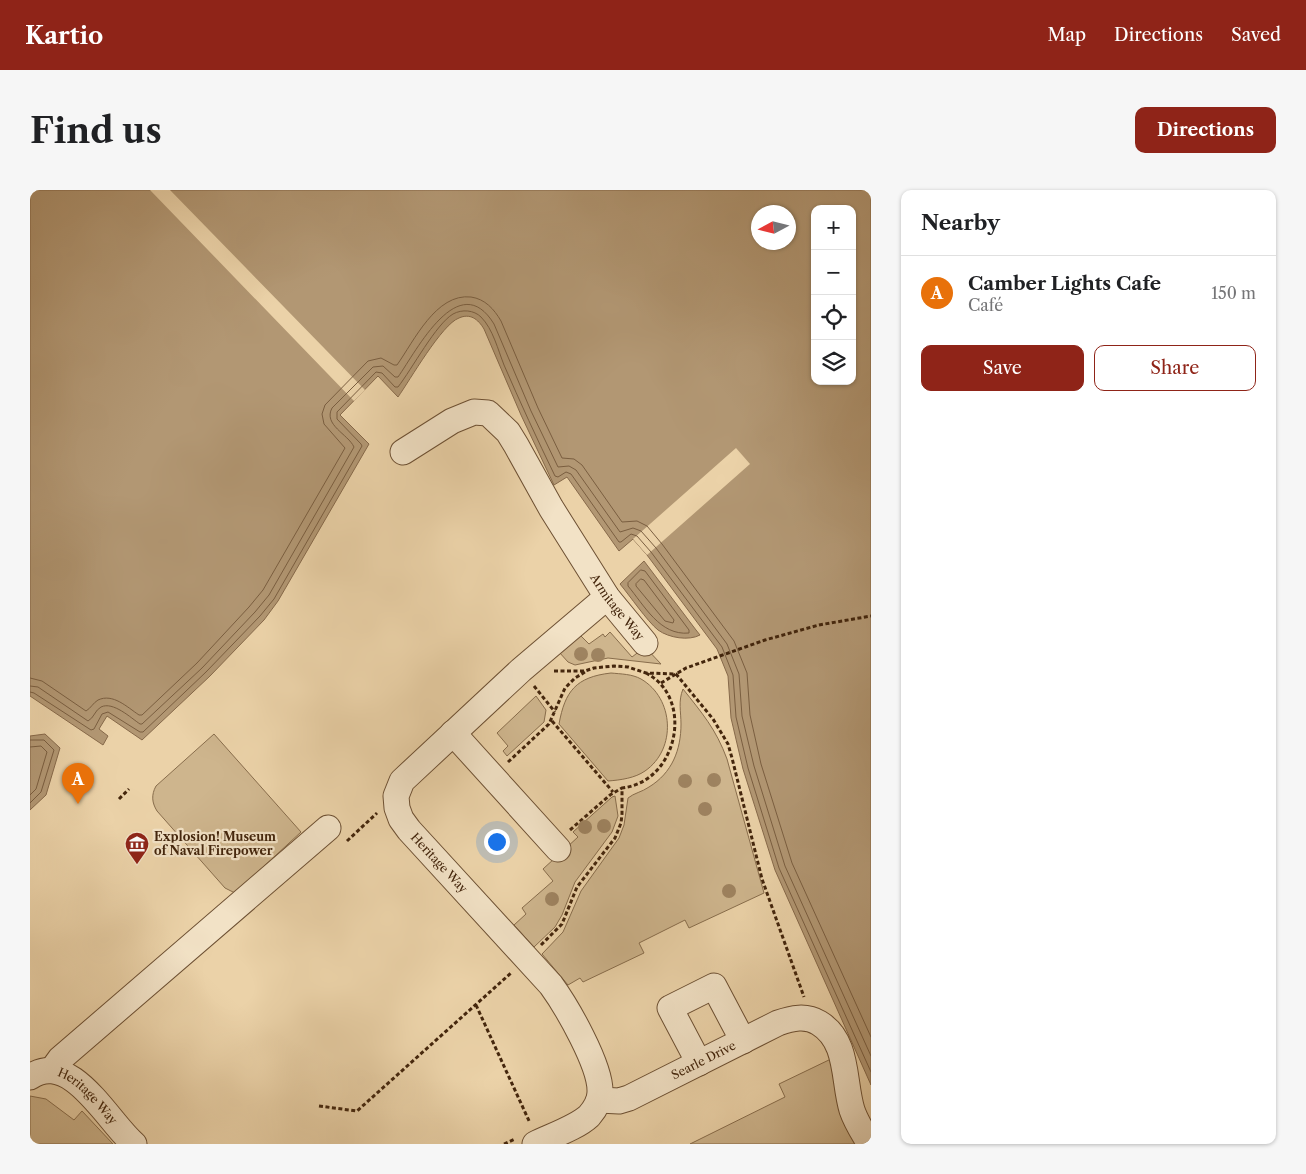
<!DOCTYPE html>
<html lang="en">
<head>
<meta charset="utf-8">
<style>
	:root { --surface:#fff; --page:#f6f6f6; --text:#202124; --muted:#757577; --line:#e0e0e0; --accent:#8f2418 }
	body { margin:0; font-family:"Libre Caslon Text",serif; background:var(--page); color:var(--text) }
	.controls { position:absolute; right:15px; top:15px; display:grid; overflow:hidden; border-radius:10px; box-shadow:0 1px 4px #0004 }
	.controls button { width:45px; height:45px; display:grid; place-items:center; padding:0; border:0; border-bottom:1px solid var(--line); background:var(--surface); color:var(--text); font:25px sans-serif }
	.compass { position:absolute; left:721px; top:15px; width:45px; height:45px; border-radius:50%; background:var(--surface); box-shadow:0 1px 4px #0004; rotate:263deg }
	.you { position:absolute; left:466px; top:651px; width:18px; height:18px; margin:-12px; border:4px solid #fff; border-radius:50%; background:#1a73e8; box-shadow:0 0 0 8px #1a73e833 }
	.badge { display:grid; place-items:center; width:32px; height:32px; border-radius:50%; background:var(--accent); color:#fff; font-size:16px; font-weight:700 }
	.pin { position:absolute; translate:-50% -41px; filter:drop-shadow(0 1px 2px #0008) }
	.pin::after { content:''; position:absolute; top:26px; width:18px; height:15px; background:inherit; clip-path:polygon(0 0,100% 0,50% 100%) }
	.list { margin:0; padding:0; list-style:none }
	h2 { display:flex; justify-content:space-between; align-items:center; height:65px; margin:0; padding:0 20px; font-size:21px }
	h2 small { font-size:16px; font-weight:400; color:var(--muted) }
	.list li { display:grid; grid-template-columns:32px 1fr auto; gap:15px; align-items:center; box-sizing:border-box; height:75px; padding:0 20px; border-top:1px solid var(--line) }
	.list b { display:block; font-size:19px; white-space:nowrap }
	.list p { margin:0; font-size:16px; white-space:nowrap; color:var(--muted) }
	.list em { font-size:16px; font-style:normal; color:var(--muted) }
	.actions { display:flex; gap:10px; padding:15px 20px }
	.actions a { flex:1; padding:11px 0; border:1px solid var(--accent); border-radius:10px; text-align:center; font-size:18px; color:var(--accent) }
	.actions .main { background:var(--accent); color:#fff }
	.icon { flex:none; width:28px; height:28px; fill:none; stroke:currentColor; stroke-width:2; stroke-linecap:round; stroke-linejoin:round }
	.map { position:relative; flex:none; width:841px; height:954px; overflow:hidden; border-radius:10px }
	header { display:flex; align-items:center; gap:30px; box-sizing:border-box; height:70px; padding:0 25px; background:var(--accent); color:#fff }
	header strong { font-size:24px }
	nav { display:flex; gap:28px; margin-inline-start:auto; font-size:18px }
	.intro { display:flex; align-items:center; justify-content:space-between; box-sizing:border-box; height:120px; padding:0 30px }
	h1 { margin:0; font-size:35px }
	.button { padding:12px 22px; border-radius:10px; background:var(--accent); color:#fff; font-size:18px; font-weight:700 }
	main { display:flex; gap:30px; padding:0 30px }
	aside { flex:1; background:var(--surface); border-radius:10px; box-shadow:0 1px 4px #0004 }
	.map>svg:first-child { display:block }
</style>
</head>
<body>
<header>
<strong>Kartio</strong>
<nav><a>Map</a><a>Directions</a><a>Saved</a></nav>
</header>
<div class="intro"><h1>Find us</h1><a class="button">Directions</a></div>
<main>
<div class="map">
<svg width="841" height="954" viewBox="0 0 841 954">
	<rect width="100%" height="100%" fill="#ebd2a8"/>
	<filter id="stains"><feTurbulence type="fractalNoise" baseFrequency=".004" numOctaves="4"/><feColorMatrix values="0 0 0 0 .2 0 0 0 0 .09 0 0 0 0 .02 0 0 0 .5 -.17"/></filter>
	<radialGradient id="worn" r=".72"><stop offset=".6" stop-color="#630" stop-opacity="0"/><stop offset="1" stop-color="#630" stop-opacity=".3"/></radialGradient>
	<path fill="#ceb58d" stroke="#886d4c" d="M580,442L602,467L615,457L631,474L578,468L545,475L538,472L529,462L549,444L559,454L573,444L575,447Z
		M581,483C591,484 602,484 611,489C644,508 647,559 615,581C605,588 591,590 578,591L529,534C535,501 546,487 581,483Z
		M653,499C672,523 686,539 697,569L734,703L659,738L655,730L609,753L614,763L553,792L550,788L538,795L512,764L533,742L551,701L589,648L594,635L598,608C604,603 612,602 619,597C642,583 651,560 651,534C651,522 648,511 653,499Z
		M506,506L516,520L514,532L477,566L473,561L478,556L467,543Z
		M184,544L271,642L205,703L195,698L127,621C122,613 121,605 126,596Z
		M585,606L588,626L582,642L545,692L532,725L525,737L504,757L484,735L496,724L492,718L523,691L513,679L548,647L543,642L582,607Z
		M803,868L828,954H660L755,907L749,894Z
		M0,906L16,909L44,930L52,921L83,954H0Z"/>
	<path fill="#b29773" stroke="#86694a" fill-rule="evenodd" d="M0,0H841V895L745,680L713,579L701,528L698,486L687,459L617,365L603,349L589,361L537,287L524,295L491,225L454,139C448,129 440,123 429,128C412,134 380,190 368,207L348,186L310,225L339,254L248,411L234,430L180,486L112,550L77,526L69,539L78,546L73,555L0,506ZM785,19H822V191H785ZM728,22H758V52H728Z
		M614,371L666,440L670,445C659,451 639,448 628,440C617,431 600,406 590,394Z
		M15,544L30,558L16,605L0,620V546Z"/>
	<path fill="#ebd2a8" d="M120,0H140L335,200L324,211Z
		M706,258L720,274L617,365L603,349Z"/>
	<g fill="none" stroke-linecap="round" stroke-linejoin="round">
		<path stroke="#7a5e40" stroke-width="1" d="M611,380L615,381L659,440V443C630,446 614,415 598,396V393Z
			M611,389L614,390L644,430L643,433L635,431L606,396V394Z
			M0,488L12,491L56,521C61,518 63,513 68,510C83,503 97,517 109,525H112L167,473L219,417L233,400L315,258L294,234L292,224L295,215L338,171L351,168L364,175H367C384,151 406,103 441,107C455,109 464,119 471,131L508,218L532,268L544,269L552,275L592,332L607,331L617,336L632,354L704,451L717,483L720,525L731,574L762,673L841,847
			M0,496L8,497L58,531C64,528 65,520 71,517C83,511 101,528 110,534H112L172,478L225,422L239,405L324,257C318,244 293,235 302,218L343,177L353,176L365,187H368C387,160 429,77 464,134L501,221L528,277L539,276L546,280L590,342L603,338L611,341L626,358L697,454L709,484L712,526L724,576L755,676L841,866
			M0,502L4,503L61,540L64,539L72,524L78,522L110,542H113L176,482L230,426L244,409L332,256L331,254L307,229V222L346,182L352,183L365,197H368C382,179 406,134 423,124C432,119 444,120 451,127C463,139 468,160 474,175C490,212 507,249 525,286L528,287L536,282L541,284L589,352H591L601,344L607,346L621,362L692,457L703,485L706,527L718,578L749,678L841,882
			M0,550H14L24,560L11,602L0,613
			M0,557L11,556L17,562L6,599L0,605"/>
		<defs>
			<g id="minor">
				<path id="s1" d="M373,262L422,231L444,222L458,223L478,242L486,255L521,318L577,407L615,453"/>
				<path d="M423,543L528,659"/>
				<path d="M669,873L640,818L684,796L713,851"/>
				<path d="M22,880L30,869L298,638"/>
				<path id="s2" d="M0,887C41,859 78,932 104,954"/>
				<path id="s3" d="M569,910L589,911L599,908L748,833C762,828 776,825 789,833C819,851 813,891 822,920C826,932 833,943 840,954"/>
				<path d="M505,954C521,946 546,938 559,926C565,919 570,911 570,902C571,876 537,817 521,795L379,640L371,629L367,618L366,606L372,591L491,480L577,407"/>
			</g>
		</defs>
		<use href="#minor" stroke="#6d5033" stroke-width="27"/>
		<path stroke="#43250c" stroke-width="3" stroke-dasharray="4 2.5" stroke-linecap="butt" d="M524,481H555L564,478L584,476L598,477L616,483L646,484L683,529L698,554L702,568L732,689L774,807
			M631,493L656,478L735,450L789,435L841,426
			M504,496L525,522
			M522,531L583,602
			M478,572L519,534L535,498L545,488L555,482
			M89,609L99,599
			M540,640L580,605L592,598
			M317,651L347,623
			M511,755L532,734L547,697L585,648L591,633L592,624V598C648,592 665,508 616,483
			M446,815L500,933
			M289,916L327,921L481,783
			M474,954L485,949"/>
		<use href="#minor" stroke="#f2e2c6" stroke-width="25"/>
	</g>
	<g fill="#9e8360">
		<circle cx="551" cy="464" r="7"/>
		<circle cx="568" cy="465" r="7"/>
		<circle cx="684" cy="590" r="7"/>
		<circle cx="655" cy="591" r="7"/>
		<circle cx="675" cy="619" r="7"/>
		<circle cx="574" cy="636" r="7"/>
		<circle cx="555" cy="637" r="7"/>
		<circle cx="699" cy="701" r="7"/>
		<circle cx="522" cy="709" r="7"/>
	</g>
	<defs>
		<symbol id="museum-pin" viewBox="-11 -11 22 30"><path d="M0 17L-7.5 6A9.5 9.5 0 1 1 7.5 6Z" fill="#8f2418" stroke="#f2e2c6"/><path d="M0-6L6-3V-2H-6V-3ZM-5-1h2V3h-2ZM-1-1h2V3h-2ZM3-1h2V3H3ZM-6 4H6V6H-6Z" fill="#fff"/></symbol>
	</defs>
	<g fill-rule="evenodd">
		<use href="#museum-pin" x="93" y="640" width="28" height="38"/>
	</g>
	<g text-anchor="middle" stroke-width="4.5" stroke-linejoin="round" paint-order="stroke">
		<g font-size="12" fill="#43250c" stroke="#f2e2c6">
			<text dy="4" stroke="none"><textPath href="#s1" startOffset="330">Armitage Way</textPath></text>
			<text transform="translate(409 673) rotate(47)" y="4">Heritage Way</text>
			<text dy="4" stroke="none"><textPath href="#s3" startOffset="114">Searle Drive</textPath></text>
			<text dy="4" stroke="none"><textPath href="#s2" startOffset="68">Heritage Way</textPath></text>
		</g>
		<g font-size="12" font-weight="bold" fill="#43250c" stroke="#f2e2c6" text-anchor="start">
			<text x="124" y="651">Explosion! Museum<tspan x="124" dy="14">of Naval Firepower</tspan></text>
		</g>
	</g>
	<rect width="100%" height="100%" filter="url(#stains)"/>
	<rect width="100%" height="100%" fill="url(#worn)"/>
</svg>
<div class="controls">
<button>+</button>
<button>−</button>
<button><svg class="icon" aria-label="locate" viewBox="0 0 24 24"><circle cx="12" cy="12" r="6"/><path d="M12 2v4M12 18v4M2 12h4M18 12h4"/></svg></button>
<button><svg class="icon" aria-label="layers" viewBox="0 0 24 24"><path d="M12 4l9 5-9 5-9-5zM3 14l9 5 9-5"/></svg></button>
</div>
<svg class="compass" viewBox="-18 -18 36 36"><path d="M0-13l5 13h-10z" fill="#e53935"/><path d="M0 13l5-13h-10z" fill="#757577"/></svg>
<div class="you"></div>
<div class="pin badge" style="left:48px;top:614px;background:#e8710a">A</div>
</div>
<aside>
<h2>Nearby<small></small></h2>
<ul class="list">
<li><span class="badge" style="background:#e8710a">A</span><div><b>Camber Lights Cafe</b><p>Café</p></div><em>150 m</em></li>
</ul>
<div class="actions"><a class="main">Save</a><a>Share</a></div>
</aside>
</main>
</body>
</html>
